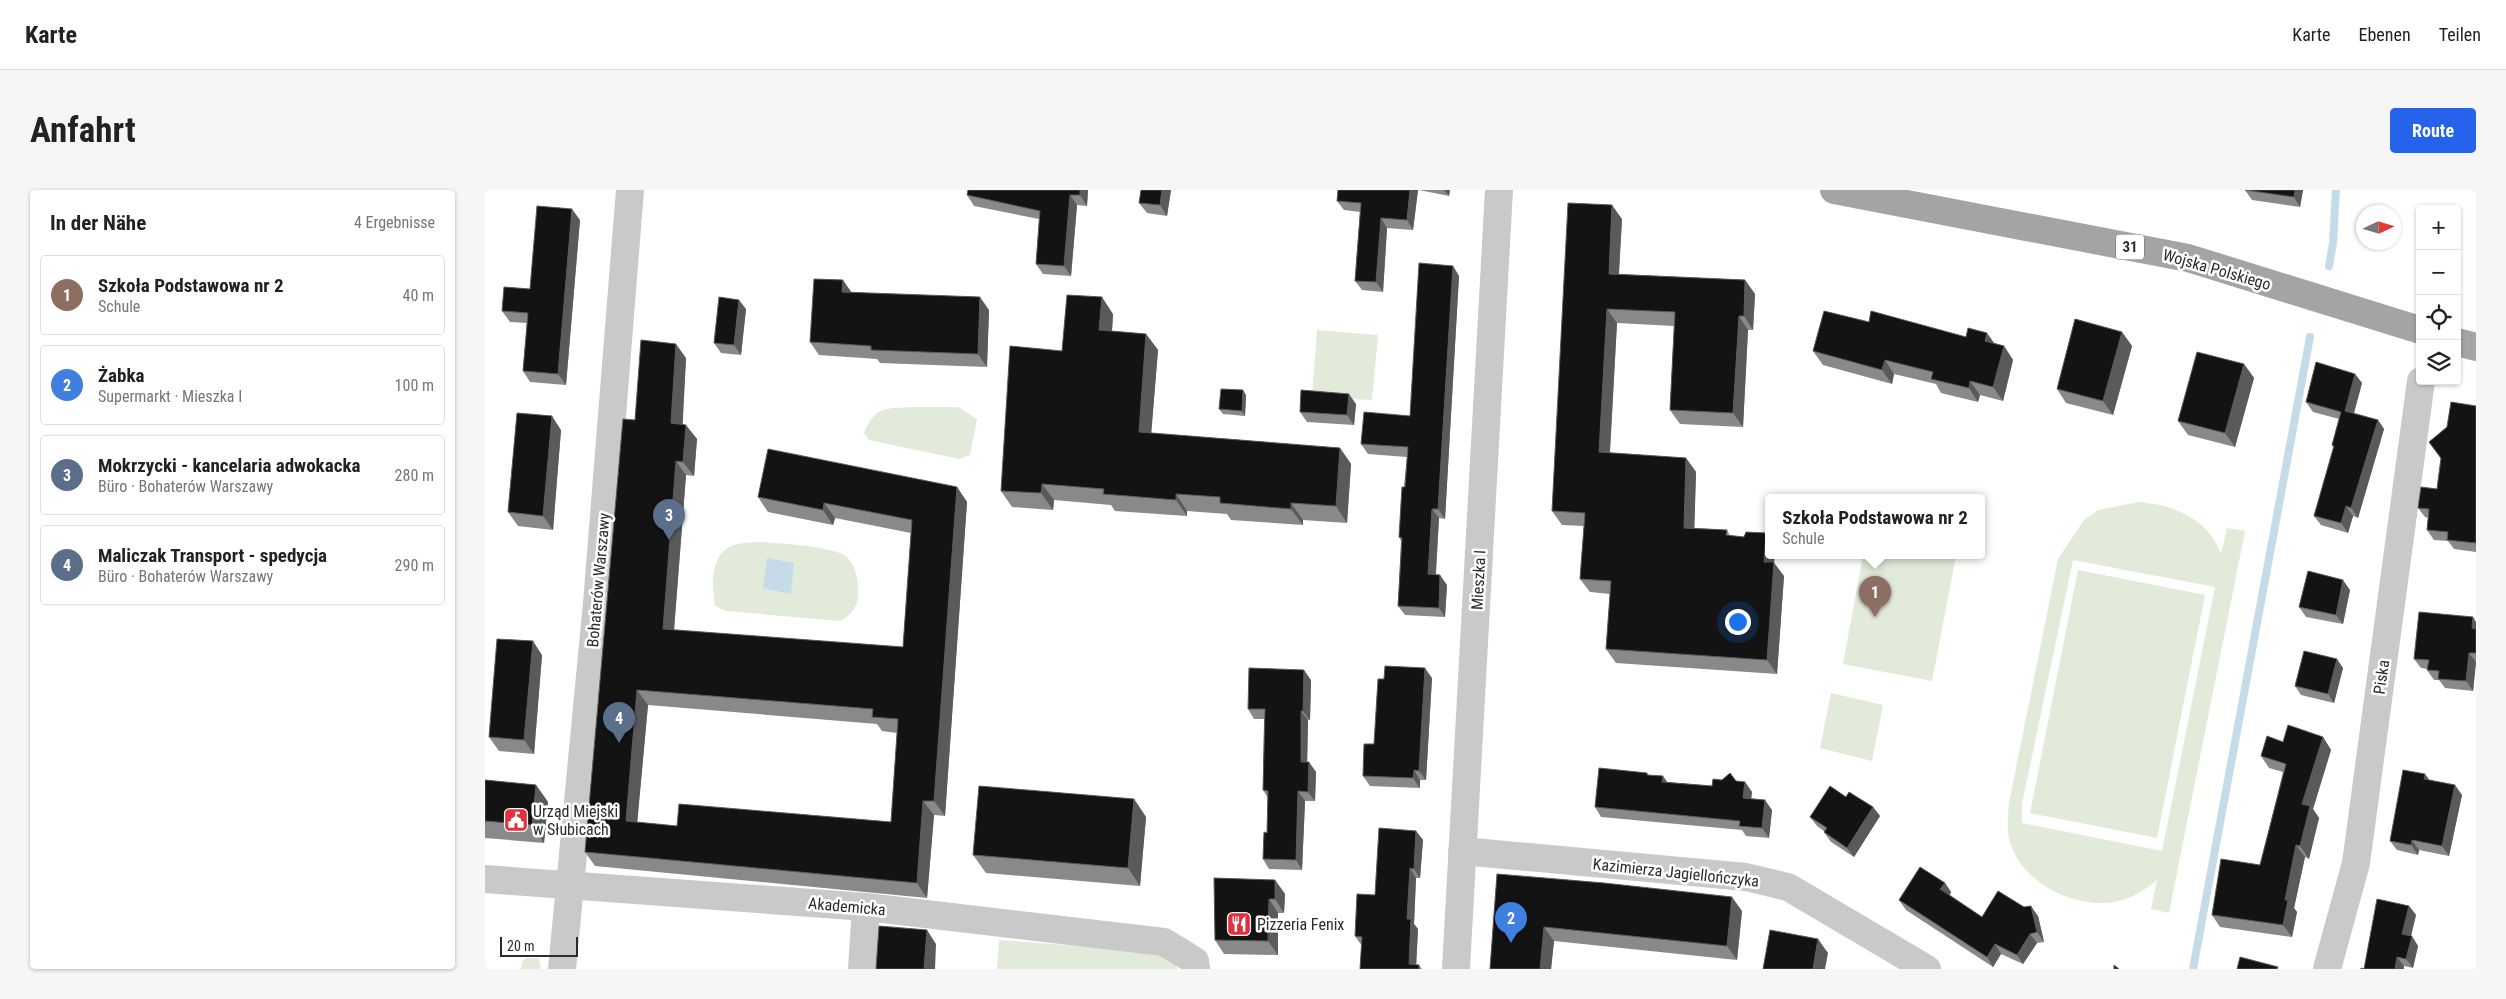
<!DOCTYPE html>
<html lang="de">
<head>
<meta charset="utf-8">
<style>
	:root { --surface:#fff; --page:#f6f6f6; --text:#222; --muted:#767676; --line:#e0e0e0; --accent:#2563eb }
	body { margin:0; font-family:"Roboto Condensed",sans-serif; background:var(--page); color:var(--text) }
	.controls { position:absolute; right:15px; top:15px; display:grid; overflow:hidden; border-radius:5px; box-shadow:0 1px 4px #0004 }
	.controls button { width:45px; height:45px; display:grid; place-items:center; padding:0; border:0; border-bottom:1px solid var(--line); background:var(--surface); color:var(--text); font:25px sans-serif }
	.compass { position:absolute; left:1871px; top:15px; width:45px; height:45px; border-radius:50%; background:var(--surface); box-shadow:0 1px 4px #0004; rotate:86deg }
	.scale { position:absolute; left:15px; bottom:12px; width:78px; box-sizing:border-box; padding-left:5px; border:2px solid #2c2c2c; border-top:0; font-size:14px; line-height:18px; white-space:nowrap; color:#2c2c2c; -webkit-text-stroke:4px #fff; paint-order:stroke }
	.you { position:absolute; left:1252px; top:431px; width:18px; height:18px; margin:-12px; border:4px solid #fff; border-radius:50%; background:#1a73e8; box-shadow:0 0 0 8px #1a73e833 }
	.badge { display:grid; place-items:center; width:32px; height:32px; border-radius:50%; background:var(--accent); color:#fff; font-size:16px; font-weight:700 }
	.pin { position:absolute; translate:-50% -41px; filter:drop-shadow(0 1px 2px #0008) }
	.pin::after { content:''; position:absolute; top:26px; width:18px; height:15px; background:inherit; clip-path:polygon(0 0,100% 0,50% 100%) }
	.popup { position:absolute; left:1280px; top:304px; width:220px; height:65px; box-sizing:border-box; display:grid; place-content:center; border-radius:5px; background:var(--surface); filter:drop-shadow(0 1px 4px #0005); font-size:16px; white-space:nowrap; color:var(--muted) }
	.popup b { font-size:19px; color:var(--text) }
	.popup::after { content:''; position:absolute; left:50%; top:100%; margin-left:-10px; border:10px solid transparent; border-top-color:var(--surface) }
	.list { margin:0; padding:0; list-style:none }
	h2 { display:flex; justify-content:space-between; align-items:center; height:65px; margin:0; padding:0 20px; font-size:21px }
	h2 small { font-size:16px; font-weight:400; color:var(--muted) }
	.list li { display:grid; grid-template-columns:32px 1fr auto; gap:15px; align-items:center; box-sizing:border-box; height:80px; margin:0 10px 10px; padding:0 10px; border:1px solid var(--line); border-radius:5px }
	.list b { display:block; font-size:19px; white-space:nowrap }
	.list p { margin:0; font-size:16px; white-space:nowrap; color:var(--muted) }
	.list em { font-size:16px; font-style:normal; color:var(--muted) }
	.icon { flex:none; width:28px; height:28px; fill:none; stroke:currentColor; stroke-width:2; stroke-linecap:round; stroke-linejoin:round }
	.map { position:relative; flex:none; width:1991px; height:779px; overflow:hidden; border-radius:5px }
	header { display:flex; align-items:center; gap:30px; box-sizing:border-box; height:70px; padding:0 25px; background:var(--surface); border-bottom:1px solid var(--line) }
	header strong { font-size:24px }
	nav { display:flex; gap:28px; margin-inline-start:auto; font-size:18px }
	.intro { display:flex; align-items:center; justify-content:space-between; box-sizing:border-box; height:120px; padding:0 30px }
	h1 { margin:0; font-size:35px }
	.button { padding:12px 22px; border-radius:5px; background:var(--accent); color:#fff; font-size:18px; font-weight:700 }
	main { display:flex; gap:30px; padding:0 30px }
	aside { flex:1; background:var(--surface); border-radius:5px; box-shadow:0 1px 4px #0004 }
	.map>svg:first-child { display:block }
</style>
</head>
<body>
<header>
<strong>Karte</strong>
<nav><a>Karte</a><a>Ebenen</a><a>Teilen</a></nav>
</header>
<div class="intro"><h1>Anfahrt</h1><a class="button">Route</a></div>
<main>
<aside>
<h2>In der Nähe<small>4 Ergebnisse</small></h2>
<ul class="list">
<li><span class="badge" style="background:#8d6e63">1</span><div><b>Szkoła Podstawowa nr 2</b><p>Schule</p></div><em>40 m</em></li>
<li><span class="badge" style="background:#3f7fe0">2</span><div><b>Żabka</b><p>Supermarkt · Mieszka I</p></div><em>100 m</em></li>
<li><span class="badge" style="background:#5c6f8a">3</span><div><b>Mokrzycki - kancelaria adwokacka</b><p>Büro · Bohaterów Warszawy</p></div><em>280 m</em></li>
<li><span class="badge" style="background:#5c6f8a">4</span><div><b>Maliczak Transport - spedycja</b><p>Büro · Bohaterów Warszawy</p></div><em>290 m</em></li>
</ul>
</aside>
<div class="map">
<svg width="1991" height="779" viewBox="0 0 1991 779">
	<rect width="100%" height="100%" fill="#fff"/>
	<path fill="#e2eada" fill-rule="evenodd" d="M832,140L893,145L887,210L827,207Z
		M428,217H473L492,229L485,265L474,269L384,250L379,243C391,215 400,219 428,217Z
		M1653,312C1687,314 1724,329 1736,364L1742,338L1760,341L1684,723L1666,719L1672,690C1658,702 1640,712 1621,713C1583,715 1539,692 1526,655C1521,643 1523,626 1524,613L1573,369L1599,330L1613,320ZM1588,370L1730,397L1677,661L1537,633V614Z
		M276,352C296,354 343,356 359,365C370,372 373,388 373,400C374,415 368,423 356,431L241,421L230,416C227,398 225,371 241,359C250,352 265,353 276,352Z
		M1378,366H1471L1447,491L1358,474Z
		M1593,380L1720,405L1672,648L1545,623Z
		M1346,503L1398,515L1387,571L1335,558Z
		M514,750L675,762L691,774L692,779H512Z
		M41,768H54L56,779H36L37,772Z"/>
	<path fill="#c6dbea" d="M282,368L309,373L306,404L278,398Z"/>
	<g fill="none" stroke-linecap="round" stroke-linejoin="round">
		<path stroke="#c6dbea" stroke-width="8" d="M1844,76L1848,53L1851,0
			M1708,779L1825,147"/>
		<path stroke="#c9c9c9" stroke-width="28" d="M977,661L1261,687L1303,697L1442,779
			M0,689L381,717L679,752L710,771L711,779
			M77,779L112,413L145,0
			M377,779L381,717
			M971,779L1014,0
			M1842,779L1871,673L1936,191"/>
		<path stroke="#a4a4a4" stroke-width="28" d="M1349,0L1703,68L1935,140
			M1972,152L1991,157"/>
	</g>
	<path fill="#898989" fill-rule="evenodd" d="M603,0L602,16L592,15L586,86L558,84L551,74L554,29L489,16L482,5Z
		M686,0L682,26L662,23L654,13Z
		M853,0H933L928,40L902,38L898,102L877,100L870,91L875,22L859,20L852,11Z
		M934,0H965L964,6Z
		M1760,0H1818L1815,17L1767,10Z
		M1137,29L1134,84L1260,90L1270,104L1268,140H1263L1258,237L1195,234L1185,220L1189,136L1132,133L1125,263L1201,268L1211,282L1209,338L1242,340L1245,346L1289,373L1299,386L1292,484L1131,473L1121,459L1125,404L1105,402L1095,389L1099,336L1077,335L1067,321Z
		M95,30L81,195L45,192L38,181L42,133L25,132L17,121L45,99Z
		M968,76L974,86L960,329L954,328L951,385L962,395L960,427L920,425L913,416L916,351L914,347L922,267L883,264L876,254L925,226Z
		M366,102L504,120L502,177L395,173L392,169L334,165L325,152Z
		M261,119L256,165L236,163L229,153Z
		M628,124L627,141L661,144L673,160L666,243L855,258L866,274L862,333L818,330V335L746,330L742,324L702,321V326L630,321L626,315L569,310L568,320L527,317L516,301L577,161Z
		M1384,132L1510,154L1519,156L1528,170L1518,211L1495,205L1493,212L1456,203L1451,194L1409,184L1407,194L1338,175L1328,161Z
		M1637,142L1647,156L1628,225L1581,213L1572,199Z
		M201,168L197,234L212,249L209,286L201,285L189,440L418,457L426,343L350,328L348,335L283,322L273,307L472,297L482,312L460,626L449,625L442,708L110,676L100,662L150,230ZM163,515L392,534L397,541L412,543L406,632L192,636L152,632Z
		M1759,174L1769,188L1750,257L1703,245L1693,231Z
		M1870,184L1877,193L1869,223L1893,230L1899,239L1873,328L1868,326L1863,343L1836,335L1829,326L1848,258L1847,255L1854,229L1828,222L1821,212Z
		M761,205L760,226L738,224L734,219Z
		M871,214L869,235L822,232L815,222Z
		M1991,216V362L1969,359L1963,351L1949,350L1942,340L1943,328L1940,327L1933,318L1952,299L1956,269L1944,252Z
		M76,240L68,340L33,336L23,322Z
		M1865,400L1858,434L1821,427L1814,417Z
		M1991,432V472L1988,501L1960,498L1954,490H1949L1942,480L1943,479L1936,478L1929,469Z
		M57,465L49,564L14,561L4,547Z
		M1858,478L1849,513L1816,505L1810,496Z
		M947,488L941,590H935V598L885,596L878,586L889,554L899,489Z
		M826,490L825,530H823L822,572L831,582L830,611H820L817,680L784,679L778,669L782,643L783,608L778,600L779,529H769L763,519Z
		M1838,547L1846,560L1828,619L1834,628L1824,669L1820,667L1809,718L1812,722L1807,747L1735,737L1727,725L1775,675L1798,582L1784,578L1776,566L1798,552Z
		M1162,583L1164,585L1182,592L1227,596L1251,591L1260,592L1267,602L1266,609L1287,620L1284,648L1261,646L1257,640L1116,627L1110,617Z
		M1940,584L1944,590L1977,605L1964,666L1934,660L1933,665L1912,660L1905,651Z
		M0,590L51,595L63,612L59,653L0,648Z
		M1361,607L1388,617L1395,626L1369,667L1346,652L1339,642V641L1332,636L1325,627Z
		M649,609L661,627L655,696L501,683L488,665Z
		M931,641L938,650L935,688H931L929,734L933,739L931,775H934L937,779H875L877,756L870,746Z
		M1012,684L1257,721L1252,770L1069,751L1066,779H1005Z
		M790,690L800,704L799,723H793V765L739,764L730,750Z
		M1460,693L1466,702L1465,705L1497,727L1553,726L1559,752L1552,753L1538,774L1516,764L1508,777L1421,720L1414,710Z
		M1924,716L1931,725L1926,746L1933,756L1928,778L1919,776V779H1876H1879Z"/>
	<path fill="#5a5a5a" d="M595,0H603L602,16L595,5Z
		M677,0H686L682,26L675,15Z
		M925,0H933L928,40L922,30Z
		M959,0H965L964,6Z
		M1810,0H1818L1815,17L1809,7Z
		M585,5L592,15L586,86L579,76Z
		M1127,15L1137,29L1133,98L1124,84Z
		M87,19L95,30L81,195L73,184Z
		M896,28L902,38L898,102L891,92Z
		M968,76L974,86L960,329L953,319Z
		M358,90L367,103L357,102Z
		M1260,90L1270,104L1268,140L1259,126Z
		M495,107L504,120L502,177L493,164Z
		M617,107L628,124L626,157L614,140Z
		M254,110L261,119L256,165L249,155Z
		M1122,119L1132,133L1124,276L1114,262Z
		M1254,126L1263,140L1258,237L1248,223Z
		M1637,142L1647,156L1628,225L1618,211Z
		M1502,143L1512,157L1500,151Z
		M661,144L673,160L665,259L654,242Z
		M191,154L201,168L197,248L186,233Z
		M1519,156L1528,170L1518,211L1508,197Z
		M1400,170L1409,184L1407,194L1397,180Z
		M1759,174L1769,188L1750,257L1740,243Z
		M1870,184L1877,193L1867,230L1860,221Z
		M1485,191L1495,205L1493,212L1484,198Z
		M758,200L761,205L760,226L757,221Z
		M864,204L871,214L869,235L862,225Z
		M67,226L76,240L68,340L58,326Z
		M1893,230L1899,239L1873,328L1866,318Z
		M201,235L212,249L209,286L198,272Z
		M855,258L866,274L862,333L851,316Z
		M1201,268L1211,282L1209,352L1199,338Z
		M191,271L201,285L188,453L178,439Z
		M557,294L569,310L568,320L556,303Z
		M472,297L482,312L460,626L449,611Z
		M691,304L702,321V326L691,310Z
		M339,313L350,328L348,335L338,320Z
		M806,313L818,330V335L806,319Z
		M1861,316L1868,326L1863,343L1856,333Z
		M947,319L954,328L950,394L943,384Z
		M1281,343L1284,347V366H1290L1289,373L1299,386L1292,484L1282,470L1279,372Z
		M955,385L962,395L960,427L954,418Z
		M1858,390L1865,400L1858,434L1851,425Z
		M1988,427L1991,432V444L1987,438Z
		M48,451L57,465L49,564L39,550Z
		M1984,463L1991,472L1988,501L1981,491Z
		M1852,469L1858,478L1849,513L1843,504Z
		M940,478L947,488L941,590L934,581Z
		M819,480L826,490L825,530L818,521Z
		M152,500L163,515L151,646L141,631Z
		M816,521L823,530L822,581L816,572Z
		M1838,547L1846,560L1828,619L1834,628L1824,669L1815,656L1817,614Z
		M824,572L831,582L830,611L823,602Z
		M929,580L935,590V598L928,588Z
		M1940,584L1947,594L1939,589Z
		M1178,586L1185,596L1177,592Z
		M1260,592L1267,602L1265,618L1258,608Z
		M51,595L63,612L59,653L47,635Z
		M1970,595L1977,605L1964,666L1957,656Z
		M813,601L820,611L817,680L811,670Z
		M649,609L661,627L655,696L643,678Z
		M1280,610L1287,620L1284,648L1277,638Z
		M438,611L449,625L442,708L432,693Z
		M1388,617L1395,626L1369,667L1362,658Z
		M931,641L938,650L935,688L929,679Z
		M1927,650L1934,660L1933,665L1926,655Z
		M1811,655L1820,667L1809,718L1812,722L1807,747L1798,735L1800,710Z
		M925,678L931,688L929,734L933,739L931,779L924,774L922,729Z
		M790,690L800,704L799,723L790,709Z
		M1460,693L1466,702L1462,709L1455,699Z
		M1247,707L1257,721L1252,770L1242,756Z
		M784,709L793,723V765L783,751Z
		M1546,716L1553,726L1559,752L1552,742Z
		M1924,716L1931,725L1924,754L1917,744Z
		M1059,737L1069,751L1066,779H1055Z
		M442,740L451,754L450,779H439Z
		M1545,744L1552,753L1538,774L1532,765Z
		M1927,746L1933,756L1928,778L1921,769Z
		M1333,749L1343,763L1340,779H1328Z
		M1510,754L1516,764L1508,777L1502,767Z
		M1912,767L1919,776V779H1910Z"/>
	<path fill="#131313" stroke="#5a5a5a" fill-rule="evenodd" d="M483,0H595V5H585L579,76L551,74L555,21L482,5Z
		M656,0H677L675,15L654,13Z
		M853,0H925L922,30L896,28L891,92L870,91L876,13L852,11Z
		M1760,0H1810L1809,7Z
		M1083,13L1127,15L1124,84L1260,90L1259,126H1254L1248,223L1185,220L1190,122L1122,119L1114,262L1201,268L1199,338L1242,340L1241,345L1259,347L1261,342L1281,343L1279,372H1289L1282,470L1121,459L1126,391L1095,389L1100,323L1067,321Z
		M52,16L87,19L73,184L38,181L43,123L17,121L19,97L45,99Z
		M934,73L968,76L953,319H947L943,384L955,385L954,418L913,416L917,348L914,347L917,297H920L923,257L876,254L879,222L925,226Z
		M329,89L358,90L357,102L495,107L493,164L386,160V156L325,152Z
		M582,105L617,107L614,140L661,144L654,242L855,258L851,316L806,313V319L735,313V307L691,304V310L618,304L619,299L557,294L556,303L516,301L525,156L577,161Z
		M234,107L254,110L249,155L229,153Z
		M1339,121L1384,132L1386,121L1481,147L1483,138L1502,143L1500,151L1519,156L1508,197L1485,191L1484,198L1446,189L1448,182L1400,170L1397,180L1328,161Z
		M1590,129L1637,142L1618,211L1572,199Z
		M156,150L191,154L186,233L201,235L198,272L191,271L178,439L418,457L427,330L339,313L338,320L273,307L283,259L472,297L449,611H438L432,693L100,662L138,229L150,230ZM152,500L388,519L387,527L413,529L406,632L194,614L192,636L141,631Z
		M1712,162L1759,174L1740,243L1693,231Z
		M1831,172L1870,184L1860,221L1893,230L1866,318L1861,316L1856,333L1829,326L1849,256L1847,255L1856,222L1821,212Z
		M736,199L758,200L757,221L734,219Z
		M816,200L864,204L862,225L815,222Z
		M1966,212L1991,216V353L1962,350L1963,342L1942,340L1944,319L1933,318L1936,297L1952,299L1956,268L1944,252L1962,237Z
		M32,223L67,226L58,326L23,322Z
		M1823,381L1858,390L1851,425L1814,417Z
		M1934,422L1988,427L1987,438L1991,439V463H1984L1981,491L1953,489L1954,481L1942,480L1944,470L1929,469Z
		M12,449L48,451L39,550L4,547Z
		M1819,461L1852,469L1843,504L1810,496Z
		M900,476L940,478L934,581L929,580L928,588L878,586L879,554H889L893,489H899Z
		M764,478L819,480L818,521H816V572H824L823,602L813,601L811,670L778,669L779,642L782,643L783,601L778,600L780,519H763Z
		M1803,535L1838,547L1817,614L1825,616L1815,656L1811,655L1800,710H1803L1798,735L1727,725L1736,669L1775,675L1801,574L1776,566L1782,546L1798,552Z
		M1114,578L1162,583V585L1178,586L1177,592L1227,596L1228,589L1237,590L1245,583L1251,591L1260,592L1258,608L1280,610L1277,638L1254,636L1255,631L1110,617Z
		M1918,580L1940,584L1939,589L1970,595L1957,656L1927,650L1926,655L1905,651Z
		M0,590L51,595L47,635L0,631Z
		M494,596L649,609L643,678L488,665Z
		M1345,596L1361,607L1364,602L1388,617L1362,658L1339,642L1342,638L1325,627Z
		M894,638L931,641L929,679L925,678L922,729H926L924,774L934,775V779H875L877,747L870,746L872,704L890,705Z
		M1435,677L1460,693L1455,699L1497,727L1513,701L1539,717L1546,716L1552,742L1545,744L1532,765L1510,754L1502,767L1414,710Z
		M1012,684L1119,693L1247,707L1242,756L1059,737L1055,779H1005Z
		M729,688L790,690V709H784L783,751L730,750Z
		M1892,709L1924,716L1917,744L1927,746L1921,769L1912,767L1910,779H1876V778L1879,779Z
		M394,736L442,740L439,779H391Z
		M1285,740L1333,749L1328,779H1278Z
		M1755,767L1793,777L1792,779H1752Z
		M1629,775L1634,779H1629Z"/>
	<defs>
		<symbol id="civic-square" viewBox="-11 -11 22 22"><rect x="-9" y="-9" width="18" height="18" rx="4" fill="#e1313c" stroke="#fff"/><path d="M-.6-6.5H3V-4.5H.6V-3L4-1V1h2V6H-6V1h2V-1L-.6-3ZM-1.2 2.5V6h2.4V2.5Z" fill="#fff"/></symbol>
		<symbol id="restaurant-square" viewBox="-11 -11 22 22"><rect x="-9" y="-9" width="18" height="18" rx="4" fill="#e1313c" stroke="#fff"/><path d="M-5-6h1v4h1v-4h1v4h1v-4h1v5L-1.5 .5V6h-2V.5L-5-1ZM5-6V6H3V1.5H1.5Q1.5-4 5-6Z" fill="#fff"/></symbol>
	</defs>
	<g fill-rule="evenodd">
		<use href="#civic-square" x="17" y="616" width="28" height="28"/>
		<use href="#restaurant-square" x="740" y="720" width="28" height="28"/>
	</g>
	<g text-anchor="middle" stroke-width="5" stroke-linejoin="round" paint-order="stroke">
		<rect fill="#fff" stroke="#6b6b6b" stroke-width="1" x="1631" y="44.5" width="28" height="25" rx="4"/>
		<g font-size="15" font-weight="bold" fill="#2c2c2c">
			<text x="1645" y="62">31</text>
		</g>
		<g font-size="16" fill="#2c2c2c" stroke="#fff">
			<text transform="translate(1732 79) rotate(16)" y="6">Wojska Polskiego</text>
			<text transform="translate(113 390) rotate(-85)" y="6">Bohaterów Warszawy</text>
			<text transform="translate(993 390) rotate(-87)" y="6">Mieszka I</text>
			<text transform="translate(1896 487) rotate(-82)" y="6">Piska</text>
			<text transform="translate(1191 682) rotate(6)" y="6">Kazimierza Jagiellończyka</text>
			<text transform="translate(362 716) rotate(5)" y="6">Akademicka</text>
		</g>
		<g font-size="16" fill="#2c2c2c" stroke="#fff" text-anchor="start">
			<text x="48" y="627">Urząd Miejski<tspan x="48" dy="18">w Słubicach</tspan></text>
			<text x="772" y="740">Pizzeria Fenix</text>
		</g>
	</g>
</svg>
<div class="controls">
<button>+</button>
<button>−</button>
<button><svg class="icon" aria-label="locate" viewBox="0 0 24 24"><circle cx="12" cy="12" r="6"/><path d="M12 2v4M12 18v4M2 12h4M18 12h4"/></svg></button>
<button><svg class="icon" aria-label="layers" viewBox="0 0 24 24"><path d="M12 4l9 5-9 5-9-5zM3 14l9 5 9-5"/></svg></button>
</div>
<svg class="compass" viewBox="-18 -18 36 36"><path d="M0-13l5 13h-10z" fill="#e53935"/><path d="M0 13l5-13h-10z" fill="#767676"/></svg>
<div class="scale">20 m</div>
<div class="you"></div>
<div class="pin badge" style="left:1390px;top:427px;background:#8d6e63">1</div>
<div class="popup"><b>Szkoła Podstawowa nr 2</b>Schule</div>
<div class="pin badge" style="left:1026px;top:753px;background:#3f7fe0">2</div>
<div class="pin badge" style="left:184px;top:350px;background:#5c6f8a">3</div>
<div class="pin badge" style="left:134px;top:553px;background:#5c6f8a">4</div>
</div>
</main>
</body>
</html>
